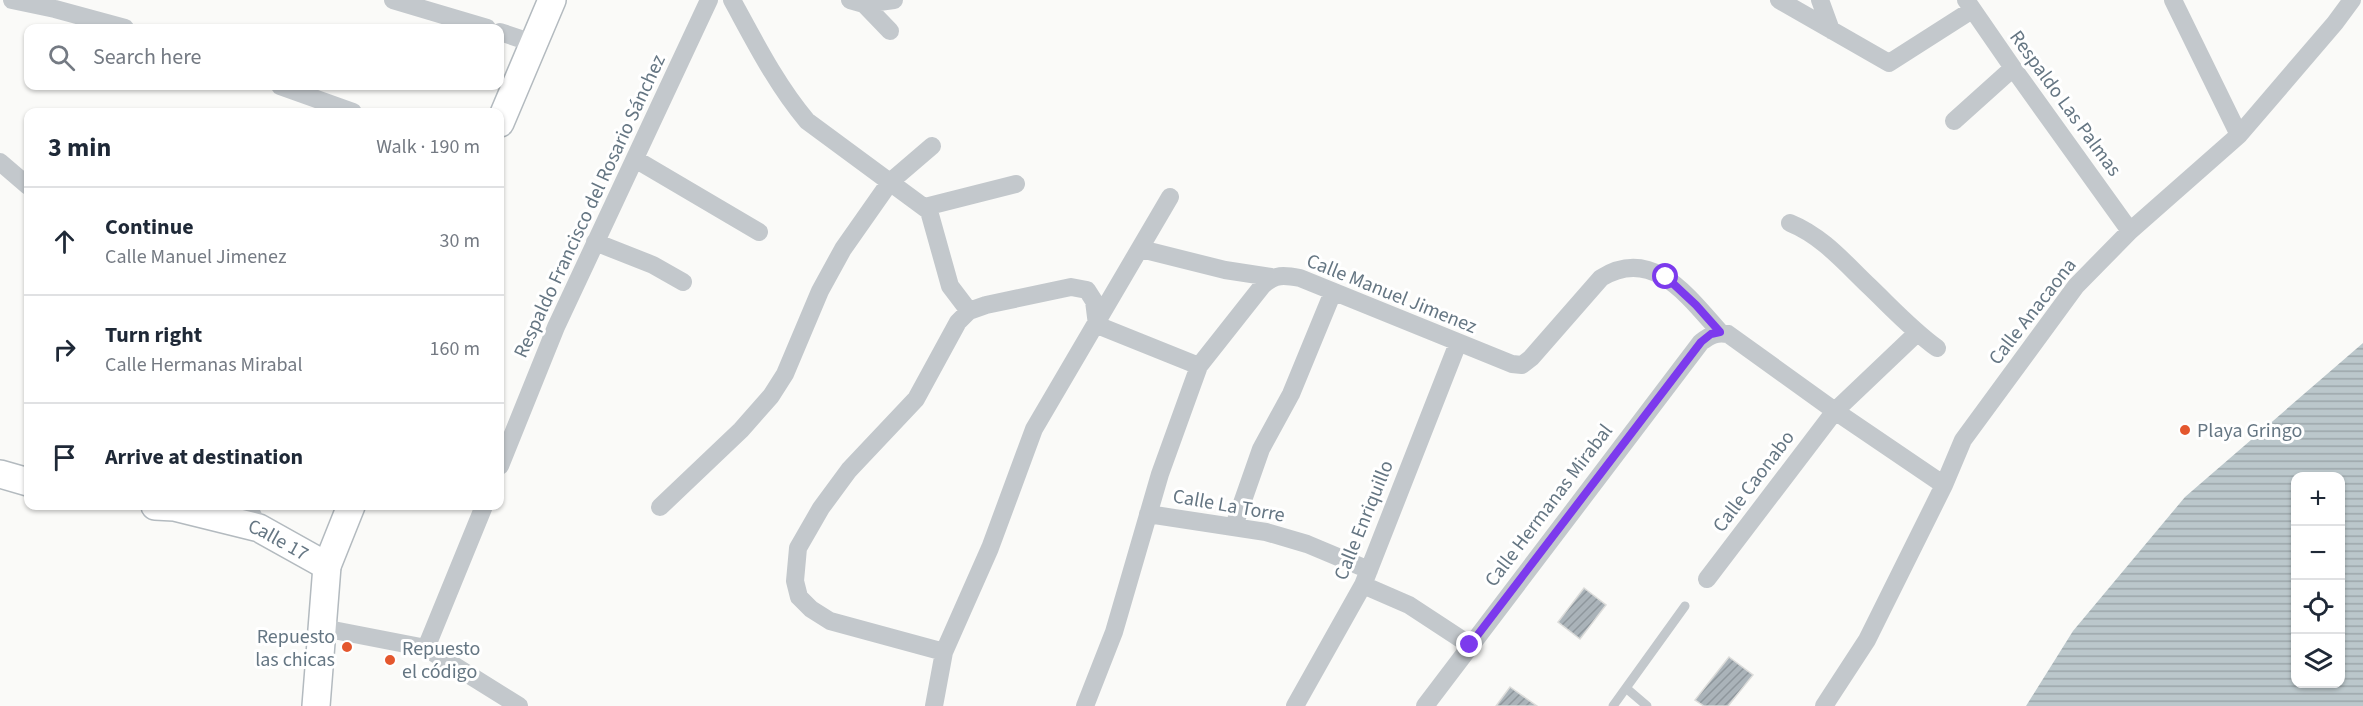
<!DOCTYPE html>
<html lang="en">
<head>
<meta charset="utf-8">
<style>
	:root { --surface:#fff; --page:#f6f6f7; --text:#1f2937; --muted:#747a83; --line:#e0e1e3 }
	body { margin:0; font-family:"Source Sans 3",sans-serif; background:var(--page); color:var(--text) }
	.controls { position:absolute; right:18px; bottom:18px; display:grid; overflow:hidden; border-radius:12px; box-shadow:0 2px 4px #0004 }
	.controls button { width:54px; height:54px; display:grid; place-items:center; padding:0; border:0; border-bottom:2px solid var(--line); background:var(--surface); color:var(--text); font:30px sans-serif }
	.stop { position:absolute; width:18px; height:18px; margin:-14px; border:4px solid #7c3aed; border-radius:50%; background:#fff }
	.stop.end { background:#7c3aed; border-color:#fff; box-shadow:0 2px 6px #0008 }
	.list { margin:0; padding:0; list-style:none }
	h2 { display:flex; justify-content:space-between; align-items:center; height:78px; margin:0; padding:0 24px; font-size:26px }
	h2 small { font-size:20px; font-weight:400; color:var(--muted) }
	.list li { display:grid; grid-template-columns:39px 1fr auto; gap:18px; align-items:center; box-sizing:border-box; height:108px; padding:0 24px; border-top:2px solid var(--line) }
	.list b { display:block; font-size:22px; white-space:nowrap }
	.list p { margin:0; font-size:20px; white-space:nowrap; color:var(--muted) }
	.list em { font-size:20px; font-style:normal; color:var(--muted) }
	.icon { flex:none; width:33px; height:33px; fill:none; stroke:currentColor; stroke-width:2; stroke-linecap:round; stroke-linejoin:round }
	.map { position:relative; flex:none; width:2363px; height:706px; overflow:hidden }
	.search { position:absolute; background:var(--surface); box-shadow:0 2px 4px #0004; left:24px; top:24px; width:480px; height:66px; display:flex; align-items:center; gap:15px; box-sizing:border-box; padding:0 21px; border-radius:12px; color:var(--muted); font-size:22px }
	.panel { position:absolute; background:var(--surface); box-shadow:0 2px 4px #0004; left:24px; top:108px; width:480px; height:402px; border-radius:12px }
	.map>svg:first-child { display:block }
</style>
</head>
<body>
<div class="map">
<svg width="2363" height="706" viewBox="0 0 2363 706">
	<defs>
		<pattern id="water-rules" width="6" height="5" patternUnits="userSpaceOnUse" patternTransform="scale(1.5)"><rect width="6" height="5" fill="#bbc7cb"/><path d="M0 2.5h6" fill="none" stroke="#9ca6aa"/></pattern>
		<pattern id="building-hatch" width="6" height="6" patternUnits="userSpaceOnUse" patternTransform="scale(1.5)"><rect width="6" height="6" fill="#aab3b9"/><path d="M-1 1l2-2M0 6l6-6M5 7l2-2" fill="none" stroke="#8e969c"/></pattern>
	</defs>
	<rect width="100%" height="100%" fill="#fafaf8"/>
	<path fill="url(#water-rules)" fill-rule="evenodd" d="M2363,343V706H2026L2073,631L2185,497ZM2296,476H2340V684H2296Z"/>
	<path fill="url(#building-hatch)" stroke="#dcdcda" stroke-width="1.5" d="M1584,588L1606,605L1580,639L1558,622Z
		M1729,657L1753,675L1728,706H1704L1695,700Z
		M1510,687L1537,706H1496Z"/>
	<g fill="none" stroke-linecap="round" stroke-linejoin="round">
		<defs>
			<g id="secondary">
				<path d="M500,123L552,0"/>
				<path d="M0,474L28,482"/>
				<path id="s1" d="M155,506L174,507L259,528L327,566"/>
				<path d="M316,706L327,566L351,506"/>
			</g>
		</defs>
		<use href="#secondary" stroke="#b3babf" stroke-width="30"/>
		<path stroke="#c3c8cc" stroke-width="9" d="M1626,688L1647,706
			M1613,706L1685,606"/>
		<path stroke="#c3c8cc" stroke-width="18" d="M12,0L55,9L125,28
			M393,0L487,28
			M732,0C755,42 776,84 807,121L929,211L950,286L969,311
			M850,0L864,4L894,0
			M1779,0L1889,63L1972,10
			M1820,0L1831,30
			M1966,0L2013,68L2130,231
			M2173,0L2239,135
			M864,4L890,31
			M500,32L533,43
			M280,86L353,112
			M1954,121L2013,68
			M635,159L759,232
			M0,162L28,186
			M925,207L1016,184
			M1790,223C1822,236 1844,262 1869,286C1891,307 1912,330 1937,348
			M595,242L653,265L683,282
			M1141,249L1225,270L1271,277
			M500,466L556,327L709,0
			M248,506L259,528
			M660,507L741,430L771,396L785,374L820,291L843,249L890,182L932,146
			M1148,514L1266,532L1307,544L1369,570
			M1234,526L1261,449L1291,394L1333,292
			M1707,579L1835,411L1917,333
			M1363,585L1409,605L1470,645
			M323,628L426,648L519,706
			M426,648L484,506
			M944,652L830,621L811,609L799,597L795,581L798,548L821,508L849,470L916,399L958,322L969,311L986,305L1071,287L1087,290L1094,301L1097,325L1199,366
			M934,706L944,652L990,548L1034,429L1170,197
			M1085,706L1114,632L1160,474L1199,366L1263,285C1275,274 1284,275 1300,278L1512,364L1522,365L1531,358L1601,278C1652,246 1688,296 1720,332
			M1295,706L1363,585L1458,343
			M1425,706L1701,342C1711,335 1716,332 1728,334L1835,411L1944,485
			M1824,706L1867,640L1944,485L1963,440L2076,286L2130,231L2239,135L2335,23L2352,0"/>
		<use href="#secondary" stroke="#fff" stroke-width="27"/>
	</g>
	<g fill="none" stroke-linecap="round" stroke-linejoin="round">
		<path stroke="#7c3aed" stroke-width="8" d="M1470,645L1701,342L1711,334L1720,332L1696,305L1666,277"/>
	</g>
	<g fill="#e4572e" stroke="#fff" stroke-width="2">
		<circle cx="2185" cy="430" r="6"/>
		<circle cx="347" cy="647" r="6"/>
		<circle cx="390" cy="660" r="6"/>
	</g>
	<g text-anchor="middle" stroke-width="6" stroke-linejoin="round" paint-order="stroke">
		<g font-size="20" fill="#657683" stroke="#fff">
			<text transform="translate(2066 103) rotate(54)" y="7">Respaldo Las Palmas</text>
			<text transform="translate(589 206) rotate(-65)" y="7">Respaldo Francisco del Rosario Sánchez</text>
			<text transform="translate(1392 293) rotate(22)" y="7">Calle Manuel Jimenez</text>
			<text transform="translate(2032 311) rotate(-52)" y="7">Calle Anacaona</text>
			<text transform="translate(1753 481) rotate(-53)" y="7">Calle Caonabo</text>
			<text transform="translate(1229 505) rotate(10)" y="7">Calle La Torre</text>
			<text transform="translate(1548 505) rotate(-53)" y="7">Calle Hermanas Mirabal</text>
			<text transform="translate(1363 520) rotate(-68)" y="7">Calle Enriquillo</text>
			<text dy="7" stroke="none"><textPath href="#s1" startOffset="129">Calle 17</textPath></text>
		</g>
		<g font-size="20" fill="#657683" stroke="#fff" text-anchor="start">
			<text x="2197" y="437">Playa Gringo</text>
			<text x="335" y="643" text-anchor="end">Repuesto<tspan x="335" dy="23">las chicas</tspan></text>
			<text x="402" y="655">Repuesto<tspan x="402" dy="23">el código</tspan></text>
		</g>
	</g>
</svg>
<div class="controls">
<button>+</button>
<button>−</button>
<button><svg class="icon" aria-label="locate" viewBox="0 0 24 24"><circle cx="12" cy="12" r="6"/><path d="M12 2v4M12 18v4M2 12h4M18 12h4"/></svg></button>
<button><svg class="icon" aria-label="layers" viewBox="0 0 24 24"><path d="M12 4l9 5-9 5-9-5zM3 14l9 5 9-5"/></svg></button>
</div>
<div class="stop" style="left:1666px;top:277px"></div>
<div class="stop end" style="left:1470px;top:645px"></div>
<div class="search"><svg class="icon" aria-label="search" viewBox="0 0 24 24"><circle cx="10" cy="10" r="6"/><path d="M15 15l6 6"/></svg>Search here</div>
<section class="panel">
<h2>3 min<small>Walk · 190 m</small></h2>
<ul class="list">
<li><svg class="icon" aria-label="ahead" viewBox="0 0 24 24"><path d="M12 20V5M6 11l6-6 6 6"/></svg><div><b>Continue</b><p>Calle Manuel Jimenez</p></div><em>30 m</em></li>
<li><svg class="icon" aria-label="right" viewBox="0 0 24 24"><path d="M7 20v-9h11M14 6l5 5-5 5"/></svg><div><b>Turn right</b><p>Calle Hermanas Mirabal</p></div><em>160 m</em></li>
<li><svg class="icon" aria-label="arrive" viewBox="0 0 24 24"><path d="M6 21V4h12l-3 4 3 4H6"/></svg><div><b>Arrive at destination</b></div></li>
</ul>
</section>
</div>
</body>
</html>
